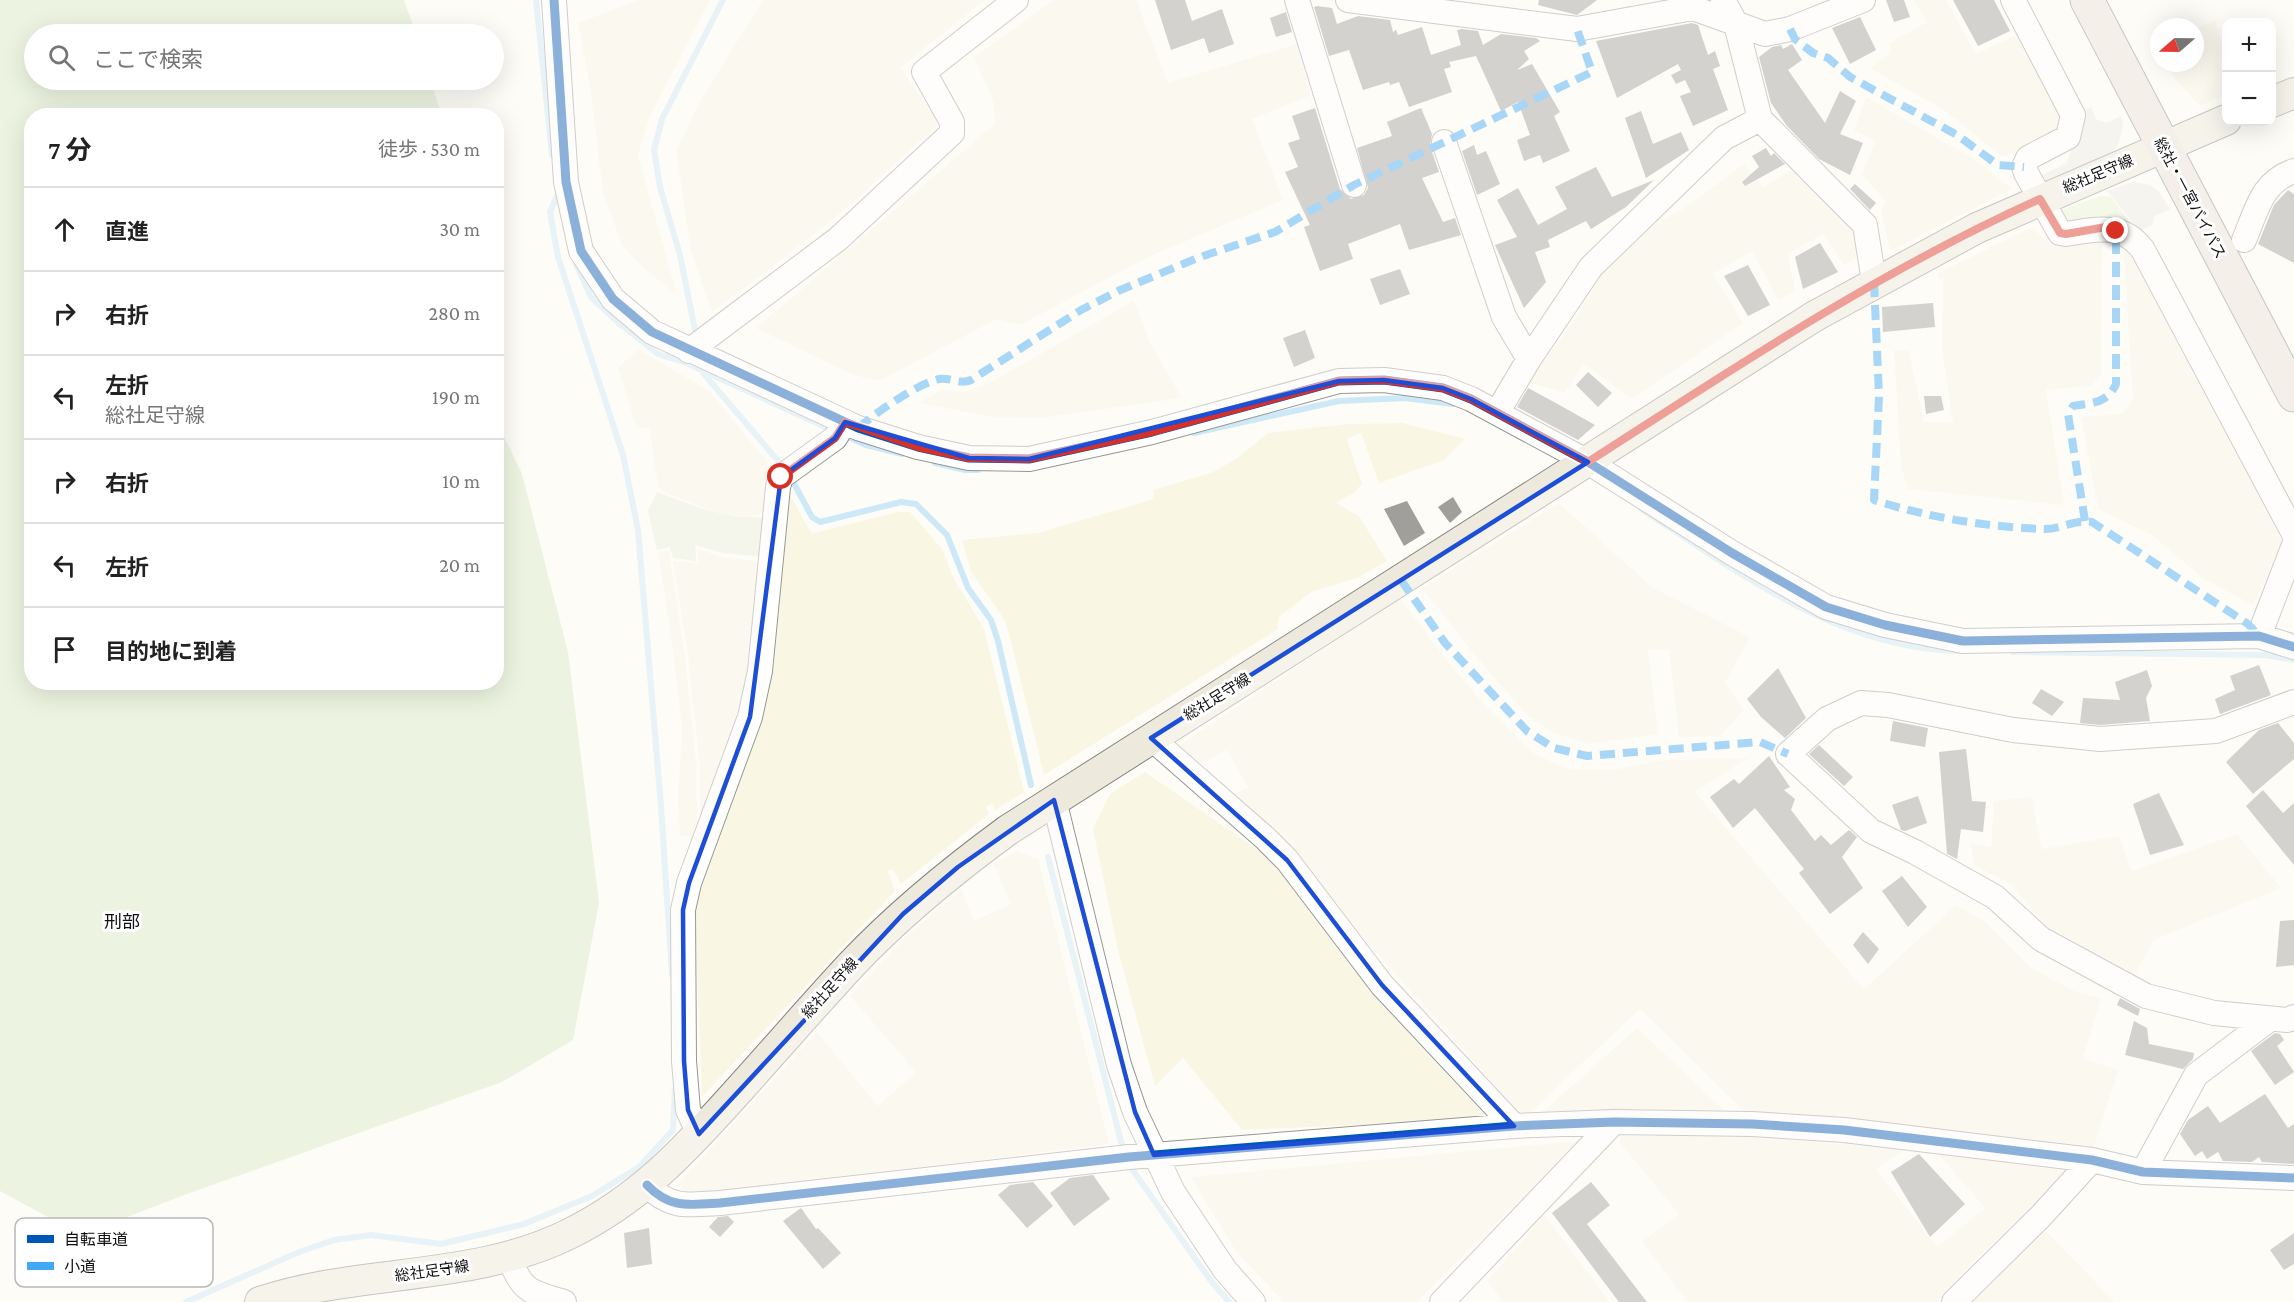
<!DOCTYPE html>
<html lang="ja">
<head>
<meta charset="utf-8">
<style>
	:root { --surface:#fff; --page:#f6f6f6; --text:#222; --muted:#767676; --line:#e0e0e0 }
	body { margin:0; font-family:"Crimson Pro","Noto Sans JP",serif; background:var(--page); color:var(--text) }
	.controls { position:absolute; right:18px; top:18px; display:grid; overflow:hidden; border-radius:12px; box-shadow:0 6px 24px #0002 }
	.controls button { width:54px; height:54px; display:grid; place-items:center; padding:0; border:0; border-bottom:2px solid var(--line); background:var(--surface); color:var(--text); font:30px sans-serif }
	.compass { position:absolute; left:2150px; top:18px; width:54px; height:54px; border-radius:50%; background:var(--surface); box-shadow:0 6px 24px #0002; rotate:250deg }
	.stop { position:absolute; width:18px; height:18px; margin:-14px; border:4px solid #d93025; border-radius:50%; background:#fff }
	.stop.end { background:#d93025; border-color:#fff; box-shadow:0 2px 6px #0008 }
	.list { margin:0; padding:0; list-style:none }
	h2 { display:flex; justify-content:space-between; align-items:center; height:78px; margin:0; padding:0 24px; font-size:26px }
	h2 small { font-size:20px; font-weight:400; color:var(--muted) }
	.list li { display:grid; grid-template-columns:39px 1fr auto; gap:18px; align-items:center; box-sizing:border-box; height:84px; padding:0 24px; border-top:2px solid var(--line) }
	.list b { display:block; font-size:22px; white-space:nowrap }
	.list p { margin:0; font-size:20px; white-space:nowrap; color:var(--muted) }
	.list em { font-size:20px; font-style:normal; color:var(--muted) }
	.icon { flex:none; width:33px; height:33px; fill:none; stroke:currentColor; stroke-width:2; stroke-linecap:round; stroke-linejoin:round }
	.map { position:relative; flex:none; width:2294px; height:1302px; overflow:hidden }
	.search { position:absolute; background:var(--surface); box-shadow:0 6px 24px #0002; left:24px; top:24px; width:480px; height:66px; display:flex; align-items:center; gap:15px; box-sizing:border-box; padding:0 21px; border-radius:33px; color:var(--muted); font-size:22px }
	.panel { position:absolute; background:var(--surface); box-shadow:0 6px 24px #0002; left:24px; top:108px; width:480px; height:582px; border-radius:24px }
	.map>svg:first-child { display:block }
</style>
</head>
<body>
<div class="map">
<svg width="2294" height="1302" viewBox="0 0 2294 1302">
	<rect width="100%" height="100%" fill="#fdfcf7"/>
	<path fill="#f9f7e4" d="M638,0H710L650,116L638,155L677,295L640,265L622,245L603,193L590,86L578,23Z
		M763,0H985L900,68L940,123L842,212L775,265L712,312L691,251L676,151L700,101Z
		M1054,0H1136L1168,83L1297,44L1311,95L1252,119L1283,200L1150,256L1020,325L997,319L879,381L853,375L756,328L995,124L993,101L974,57Z
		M1913,0H1946L1976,54L2020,33L2065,115L2064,131L2002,157L1947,112L1870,68L1891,53L1889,43L1927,22Z
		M2216,20L2226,63V94L2200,106L2174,78L2166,63H2195V28Z
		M1866,97L1976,160L2012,189L1890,251L1881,210L1886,201L1862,175L1875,141L1854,130Z
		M1744,164L1763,187L1796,167L1853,218L1863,254L1844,265L1823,234L1788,254L1795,292L1778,300L1752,251L1713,274L1743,323L1632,399L1584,364L1565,393L1528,382L1577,317L1605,267L1643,231L1686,207Z
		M2032,227L2051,245L2068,247L2102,241L2101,375L2091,386L2046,390L2064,505L1908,489L1901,467L1894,350L1909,351L1924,422L1953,423L1942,349L1943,281L1936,274Z
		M2123,242L2130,245L2283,542L2253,605L2205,580L2152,535L2098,509L2081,417L2121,414L2133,400Z
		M1134,301L1151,345L1182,398L1042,418L994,417L918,403L941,390L964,392L987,384Z
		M638,349L709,391L767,461L773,479L769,514L743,516L719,514L664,492L658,486L649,427L642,429L636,426L618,368Z
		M1403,423L1465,439L1444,460L1379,483L1361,433L1347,439L1362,484L1354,493L1336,503L1359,516L1387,561L1357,578L1311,592L1279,617L1277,630L1044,775L1006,622L971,572L962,540L1038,533L1154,499L1153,490L1211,473L1236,459L1268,433L1348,424Z
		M786,487L809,530L814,533L898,512H910L942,549L954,579L984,629L1024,792L995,810L992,803L986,807L989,814L901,884L893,869L888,871L895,891L702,1097L695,914L704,868L779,604L776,587Z
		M1559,503L1653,588L1750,637L1725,683L1744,710L1720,736L1679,737L1669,650L1648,649L1658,734L1588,744L1554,733L1526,714L1479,660L1422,588Z
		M697,548L721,557L764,562L755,668L700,818V771L688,656L673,561L698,563Z
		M669,551L685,656L697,770V820L702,823L697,835L680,837L678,797L682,730L672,642L658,552Z
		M1400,598L1449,663L1491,712L1535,754L1567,769L1612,770L1666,760L1748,758L1695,792L1864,989L1956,905L1985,922L2031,968L2076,992L2101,998L2083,1058L2118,1070L2094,1147L1749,1116L1640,1009L1524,1118L1235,794L1248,787L1227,750L1202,763L1177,747Z
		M1145,772L1260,851L1284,876L1377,999L1489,1120L1242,1130L1183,1058L1155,1086L1118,950L1093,829L1110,794Z
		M2031,797L2042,849L2119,836L2132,871L2237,834L2281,888L2154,940L2134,975L2044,924L2012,885L1974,865L1971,843L1991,847L1994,801Z
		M1016,851L1038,859L1109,1144L687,1197L679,1183L817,1032L878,1106L916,1072L850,996L909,933L961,890L974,921L1011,904L993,864Z
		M1637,1028L1722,1108L1724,1117L1534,1120Z
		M1619,1135L1754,1137L1906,1149L1876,1169L1937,1247L1985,1208L1938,1154L2071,1171L1972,1263L1937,1302H1688L1642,1242L1679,1214L1620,1143Z
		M1578,1141L1417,1302H1284L1237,1253L1191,1177Z
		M1545,1215L1610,1302H1503L1487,1281Z
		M2045,1230L2115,1302H1973Z"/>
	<path fill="#e7f3d7" d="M2100,196L2111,197L2133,226L2068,228L2059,211Z"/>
	<path fill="#d8eac5" d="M0,0H404L416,34H34V80H430L442,115L32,116V682H496L497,422L522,474L568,652L599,903L573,1040L502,1082L184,1195L81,1235L0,1191Z"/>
	<path fill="#e9eedb" d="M657,492C697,507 725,520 769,517L765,557L723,553L695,545L696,561L673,558L670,547L657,550L648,511Z"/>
	<path fill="#edebe2" d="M2091,107L2096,119L2106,123L2121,116L2123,126L2118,145L2109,155L2048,183L2038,177L2067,163L2082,111Z
		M2133,182L2150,185L2159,192L2170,209L2155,216L2152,225L2140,231L2107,191Z"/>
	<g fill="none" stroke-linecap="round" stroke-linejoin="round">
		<path stroke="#cde8f7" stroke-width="6" d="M536,0L552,155
			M557,196L550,212L558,257L623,455L638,530L661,806L672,975
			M576,264L591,297L620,324L658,354L684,362L834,431
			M696,335L680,255L660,187L654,150L662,119L723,0
			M704,374L785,469
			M1194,433L1339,401L1405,398L1453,404
			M844,435L866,445L902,454
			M935,463L965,470H978
			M791,478L812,517L820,522L901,502L916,504L947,535L968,588L991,620L998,641L1031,785
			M1641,509C1738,572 1837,648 1958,651
			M2013,652L2266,655L2294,660
			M1048,857L1124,1153
			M1127,1162L1211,1281L1229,1302
			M186,1302L299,1252L334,1240L371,1235L441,1244L524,1224L592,1196L639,1167L673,1130L675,1090"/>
	</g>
	<path fill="#a19f9c" d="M1155,0H1185L1192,21L1222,9L1234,44L1209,53L1204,38L1171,50Z
		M1539,0H1597L1577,15L1538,5Z
		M1886,0H1904L1910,17L1894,22Z
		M1953,0H1994L2010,31L1978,46Z
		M1317,6L1332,8L1337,24L1358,16L1390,20L1393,32L1396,30L1398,35L1422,27L1431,55L1461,45L1457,30L1462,29L1478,31L1483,45L1501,34L1536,38L1540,41L1524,51L1529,59L1517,70L1532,64L1560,112L1554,116L1570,151L1543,163L1540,155L1524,161L1517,140L1530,135L1518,102L1501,111L1476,56L1449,62L1451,67L1444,69L1452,92L1409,107L1399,82L1390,85L1389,82L1363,90L1349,50L1329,56L1314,7Z
		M1286,12L1292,32L1276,37L1270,18Z
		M1860,17L1876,50L1850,64L1832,28Z
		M1692,23L1698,25L1708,55L1715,51L1720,66L1713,69L1728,110L1693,126L1680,96L1691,92L1685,80L1676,84L1671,75L1681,70L1678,64L1617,98L1596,41Z
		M1792,44L1802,60L1788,70L1825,123L1840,91L1856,101L1840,134L1863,143L1850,175L1819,159L1787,126L1771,103L1759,57L1772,47L1781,45L1783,49Z
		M1315,108L1340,189L1351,199L1364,195L1368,188L1357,148L1392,136L1387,122L1421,108L1432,134L1430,146L1439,172L1422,178L1443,222L1455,218L1461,235L1409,250L1400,224L1348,244L1353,259L1320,271L1304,227L1310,225L1285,172L1298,167L1288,143L1300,139L1292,116Z
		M1641,111L1653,144L1681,132L1689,150L1646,178L1625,118Z
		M1474,145L1477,155L1486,151L1500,184L1477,195L1462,151Z
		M1766,148L1771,156L1774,153L1785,164L1745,186L1742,182L1759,167L1752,156Z
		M1596,167L1612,197L1654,180L1626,207L1591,229L1586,221L1548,240L1550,247L1535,252L1546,282L1524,308L1495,245L1517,237L1497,200L1518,188L1538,225L1567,209L1555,187Z
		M1855,184L1876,203L1870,210L1850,189Z
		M2288,190L2294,194V263L2258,244L2274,205Z
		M1820,243L1838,272L1803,289L1795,257Z
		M1748,265L1770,305L1748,316L1724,276Z
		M1400,269L1410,294L1380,305L1370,279Z
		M1933,303L1935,327L1883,332L1882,307Z
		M1305,330L1315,358L1294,367L1283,338Z
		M1588,372L1612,393L1598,407L1576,385Z
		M1528,388L1554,402L1595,425L1578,440L1517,407Z
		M1924,396H1941L1944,410L1926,414Z
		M1453,497L1462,512L1450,523L1438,507Z
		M1407,501L1425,533L1404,546L1384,509Z
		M2259,665L2271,695L2220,714L2215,699L2235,690L2230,676Z
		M1778,668L1806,718L1785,738L1761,717L1747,699Z
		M2147,670L2152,686L2146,698L2150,721L2100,725L2080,723L2083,698L2120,700L2115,682Z
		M2041,689L2064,702L2052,716L2032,703Z
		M1893,721L1928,728L1925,747L1890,741Z
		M2278,723L2294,743V759L2253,794L2226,762L2259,730Z
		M1819,745L1853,777L1844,786L1809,754Z
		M1966,749L1972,801L1986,802L1983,832L1961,829L1957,859L1947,854L1939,752Z
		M1769,756L1790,787L1784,790L1795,799L1791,810L1815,841L1821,835L1831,845L1849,830L1857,837L1842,857L1863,888L1830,914L1799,873L1804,869L1755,808L1733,828L1710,797L1734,779L1739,784Z
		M2263,790L2283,813L2294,803V865L2246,806Z
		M2159,793L2184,845L2150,855L2133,804Z
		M1918,796L1927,823L1905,831L1901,830L1892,805Z
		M1902,876L1927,907L1908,927L1882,891Z
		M2294,920V965L2276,967L2280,921Z
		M1863,932L1879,949L1868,964L1853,945Z
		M2120,998L2140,1009L2138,1016L2117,1005Z
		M2134,1021L2147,1028L2149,1044L2194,1053L2193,1059L2183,1069L2125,1055Z
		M2275,1033L2280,1034L2284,1040L2277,1046L2294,1072L2275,1085L2251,1051Z
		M2265,1094L2288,1128L2294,1124V1164L2262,1162L2259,1157L2252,1162L2223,1161L2218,1152L2207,1159L2202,1151L2195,1156L2180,1134L2188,1120L2208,1106L2220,1123Z
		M1919,1154L1965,1204L1930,1237L1891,1172Z
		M1093,1175L1110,1199L1074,1226L1050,1193L1070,1178Z
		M1033,1182L1053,1206L1027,1228L998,1195L1010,1185Z
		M1591,1182L1610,1205L1587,1224L1647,1302H1619L1552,1213Z
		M801,1208L816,1229L818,1228L841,1253L823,1269L783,1221Z
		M728,1216L734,1222L720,1237L709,1227L718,1217Z
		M649,1228L652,1264L627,1268L624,1233Z
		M2294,1233V1264L2284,1270L2270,1250Z"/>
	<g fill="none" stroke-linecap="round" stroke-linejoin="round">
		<defs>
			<path id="minor" d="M554,0L566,182L581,251L613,299L652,332L858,428L918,447L969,458L1029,459L1152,432L1339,381L1384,380L1443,388L1471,399L1588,462L1732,553L1826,607L1885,625L1963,641L2259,636L2294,647
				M1297,0L1354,185
				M1348,0L1577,29L1693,8L1765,34L1790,29L1863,0
				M1723,0L1736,24L1760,119L1865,225L1874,282
				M2013,0L2073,115L2068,137L2028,158L2024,167L2026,173L2060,233L2066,234C2097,229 2122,222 2143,250L2294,534
				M1444,142L1504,317L1529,359
				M2244,240C2257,210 2261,182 2294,171
				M689,351L838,239L952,133V122L924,72L1016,0
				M1497,413L1529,359L1591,267L1724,138L1760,119
				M2259,636L2294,545
				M2294,702L2216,731L2100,739L2013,730L1888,705L1861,703L1827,719L1788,754L1871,831L1915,852L1995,897L2041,939L2146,996L2214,1013L2287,1020L2294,1017
				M1151,738L1265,838L1287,860L1382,985L1514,1126
				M1054,800L1119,1065L1135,1112L1173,1192L1225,1270L1253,1302
				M699,1134L688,1110L684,1061L683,910L689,883L750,717L760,671L778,487L781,477L835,438L845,422
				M2143,1172L2196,1075L2270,1019
				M647,1185C670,1209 689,1205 720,1203L1129,1157L1514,1126L1614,1122L1752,1124L1844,1130L2092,1160L2143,1172L2294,1178
				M509,1257C522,1292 530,1292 564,1302
				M1442,1302L1614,1122
				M1954,1302L2041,1216L2092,1160"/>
			<path id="major" d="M2272,102L2294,93
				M260,1302C361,1268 472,1282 569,1234C640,1199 685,1150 737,1092C775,1050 812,1007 851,965C899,914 952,871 1008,830L1815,316L1977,228L2226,120"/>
			<path id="highway" d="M2087,0L2294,395"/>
		</defs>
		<use href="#minor" stroke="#979795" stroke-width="26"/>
		<use href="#major" stroke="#858482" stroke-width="32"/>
		<use href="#highway" stroke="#858482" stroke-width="35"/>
		<use href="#minor" stroke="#fffffe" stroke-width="24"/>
		<use href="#major" stroke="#ede9dc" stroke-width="30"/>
		<use href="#highway" stroke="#eae1d8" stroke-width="33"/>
		<path stroke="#3fa9f5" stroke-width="8" stroke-dasharray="15 8" stroke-linecap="butt" d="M1790,29L1795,39L1813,53L1828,58L1850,77L1957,135L1998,165L2024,167
			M1874,282L1879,396L1874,500C1925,517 1988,527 2043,529C2059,530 2075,519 2092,522L2248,624L2259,636
			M858,428C877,412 915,385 939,379C950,377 960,385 971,380L1081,310L1118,291L1200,257L1275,232L1354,185L1592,72L1577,29
			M2085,521L2068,414L2073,406C2092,403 2108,403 2116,384V231
			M1401,580L1445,643L1527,731L1554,748L1587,756L1760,742L1788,754"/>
		<defs>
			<path id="cycleway" d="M554,0L566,182L581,251L613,299L652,332L858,428L918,447L969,458L1029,459L1152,432L1339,381L1384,380L1443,388L1471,399L1588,462L1732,553L1826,607L1885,625L1963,641L2259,636L2294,647
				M647,1185C670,1209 689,1205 720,1203L1129,1157L1514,1126L1614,1122L1752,1124L1844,1130L2092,1160L2143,1172L2294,1178"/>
		</defs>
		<use href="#cycleway" stroke="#fff" stroke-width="13"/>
		<use href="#cycleway" stroke="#0057b8" stroke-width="9"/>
	</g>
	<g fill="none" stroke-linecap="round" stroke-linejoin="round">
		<path stroke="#d93025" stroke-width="8" d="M781,477L835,438L845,422L918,447L969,458L1029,459L1152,432L1339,381L1384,380L1443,388L1471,399L1588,462C1735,367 1880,271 2040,199L2060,233L2066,234L2106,227L2116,231"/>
	</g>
	<path d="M0 0H2294V1302H0ZM1384,380L1443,388L1471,399L1588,462L1151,738L1287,860L1382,985L1514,1126L1154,1155L1135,1112L1054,800L958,867L903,914L699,1134L688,1110L684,1061L683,910L689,883L750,717L781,477L835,438L845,422L969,458L1029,459L1339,381Z" fill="#fdfcf7" fill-opacity=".55" fill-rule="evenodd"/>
	<path fill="none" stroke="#1d4ed8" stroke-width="4.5" stroke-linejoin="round" d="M1384,380L1443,388L1471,399L1588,462L1151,738L1287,860L1382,985L1514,1126L1154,1155L1135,1112L1054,800L958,867L903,914L699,1134L688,1110L684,1061L683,910L689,883L750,717L781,477L835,438L845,422L969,458L1029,459L1339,381Z"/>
	<g text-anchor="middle" stroke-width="6" stroke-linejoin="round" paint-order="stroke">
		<g font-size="15" fill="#111" stroke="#fff">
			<text transform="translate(2098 174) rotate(-23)" y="5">総社足守線</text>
			<text transform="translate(2190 198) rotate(62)" y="5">総社・一宮バイパス</text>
			<text transform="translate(1217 697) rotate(-32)" y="5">総社足守線</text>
			<text transform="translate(830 988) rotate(-48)" y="5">総社足守線</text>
			<text transform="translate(432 1271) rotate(-8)" y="5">総社足守線</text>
		</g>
		<g font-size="18" fill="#111" stroke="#fff">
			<text x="122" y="928">刑部</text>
		</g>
	</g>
	<rect x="15" y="1218" width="198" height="69" rx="9" fill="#fff" stroke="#b8b8b8" stroke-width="1.5"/>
	<rect x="27" y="1235" width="27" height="8" fill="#0057b8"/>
	<rect x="27" y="1262" width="27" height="8" fill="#3fa9f5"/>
	<g font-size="16" fill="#111">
		<text x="64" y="1245">自転車道</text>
		<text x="64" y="1272">小道</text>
	</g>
</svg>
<div class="controls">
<button>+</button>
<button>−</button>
</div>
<svg class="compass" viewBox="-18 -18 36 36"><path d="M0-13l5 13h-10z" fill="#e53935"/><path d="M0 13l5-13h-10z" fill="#767676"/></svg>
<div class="stop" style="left:781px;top:477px"></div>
<div class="stop end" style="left:2116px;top:231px"></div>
<div class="search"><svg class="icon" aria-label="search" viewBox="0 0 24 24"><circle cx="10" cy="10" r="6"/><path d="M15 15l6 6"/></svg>ここで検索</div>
<section class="panel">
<h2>7 分<small>徒歩 · 530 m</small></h2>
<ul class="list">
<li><svg class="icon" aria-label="ahead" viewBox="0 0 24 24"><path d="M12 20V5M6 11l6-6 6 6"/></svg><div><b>直進</b></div><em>30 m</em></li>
<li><svg class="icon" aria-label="right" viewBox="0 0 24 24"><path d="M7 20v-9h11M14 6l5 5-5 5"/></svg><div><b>右折</b></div><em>280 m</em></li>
<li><svg class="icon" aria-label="left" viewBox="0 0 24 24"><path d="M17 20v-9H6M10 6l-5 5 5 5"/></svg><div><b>左折</b><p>総社足守線</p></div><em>190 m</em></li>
<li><svg class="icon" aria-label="right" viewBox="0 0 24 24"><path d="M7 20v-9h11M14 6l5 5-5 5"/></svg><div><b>右折</b></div><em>10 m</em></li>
<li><svg class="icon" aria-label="left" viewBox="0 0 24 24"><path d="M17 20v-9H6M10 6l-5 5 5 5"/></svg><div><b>左折</b></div><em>20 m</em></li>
<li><svg class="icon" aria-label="arrive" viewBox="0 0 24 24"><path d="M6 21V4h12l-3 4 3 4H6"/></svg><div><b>目的地に到着</b></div></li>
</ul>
</section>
</div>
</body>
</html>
